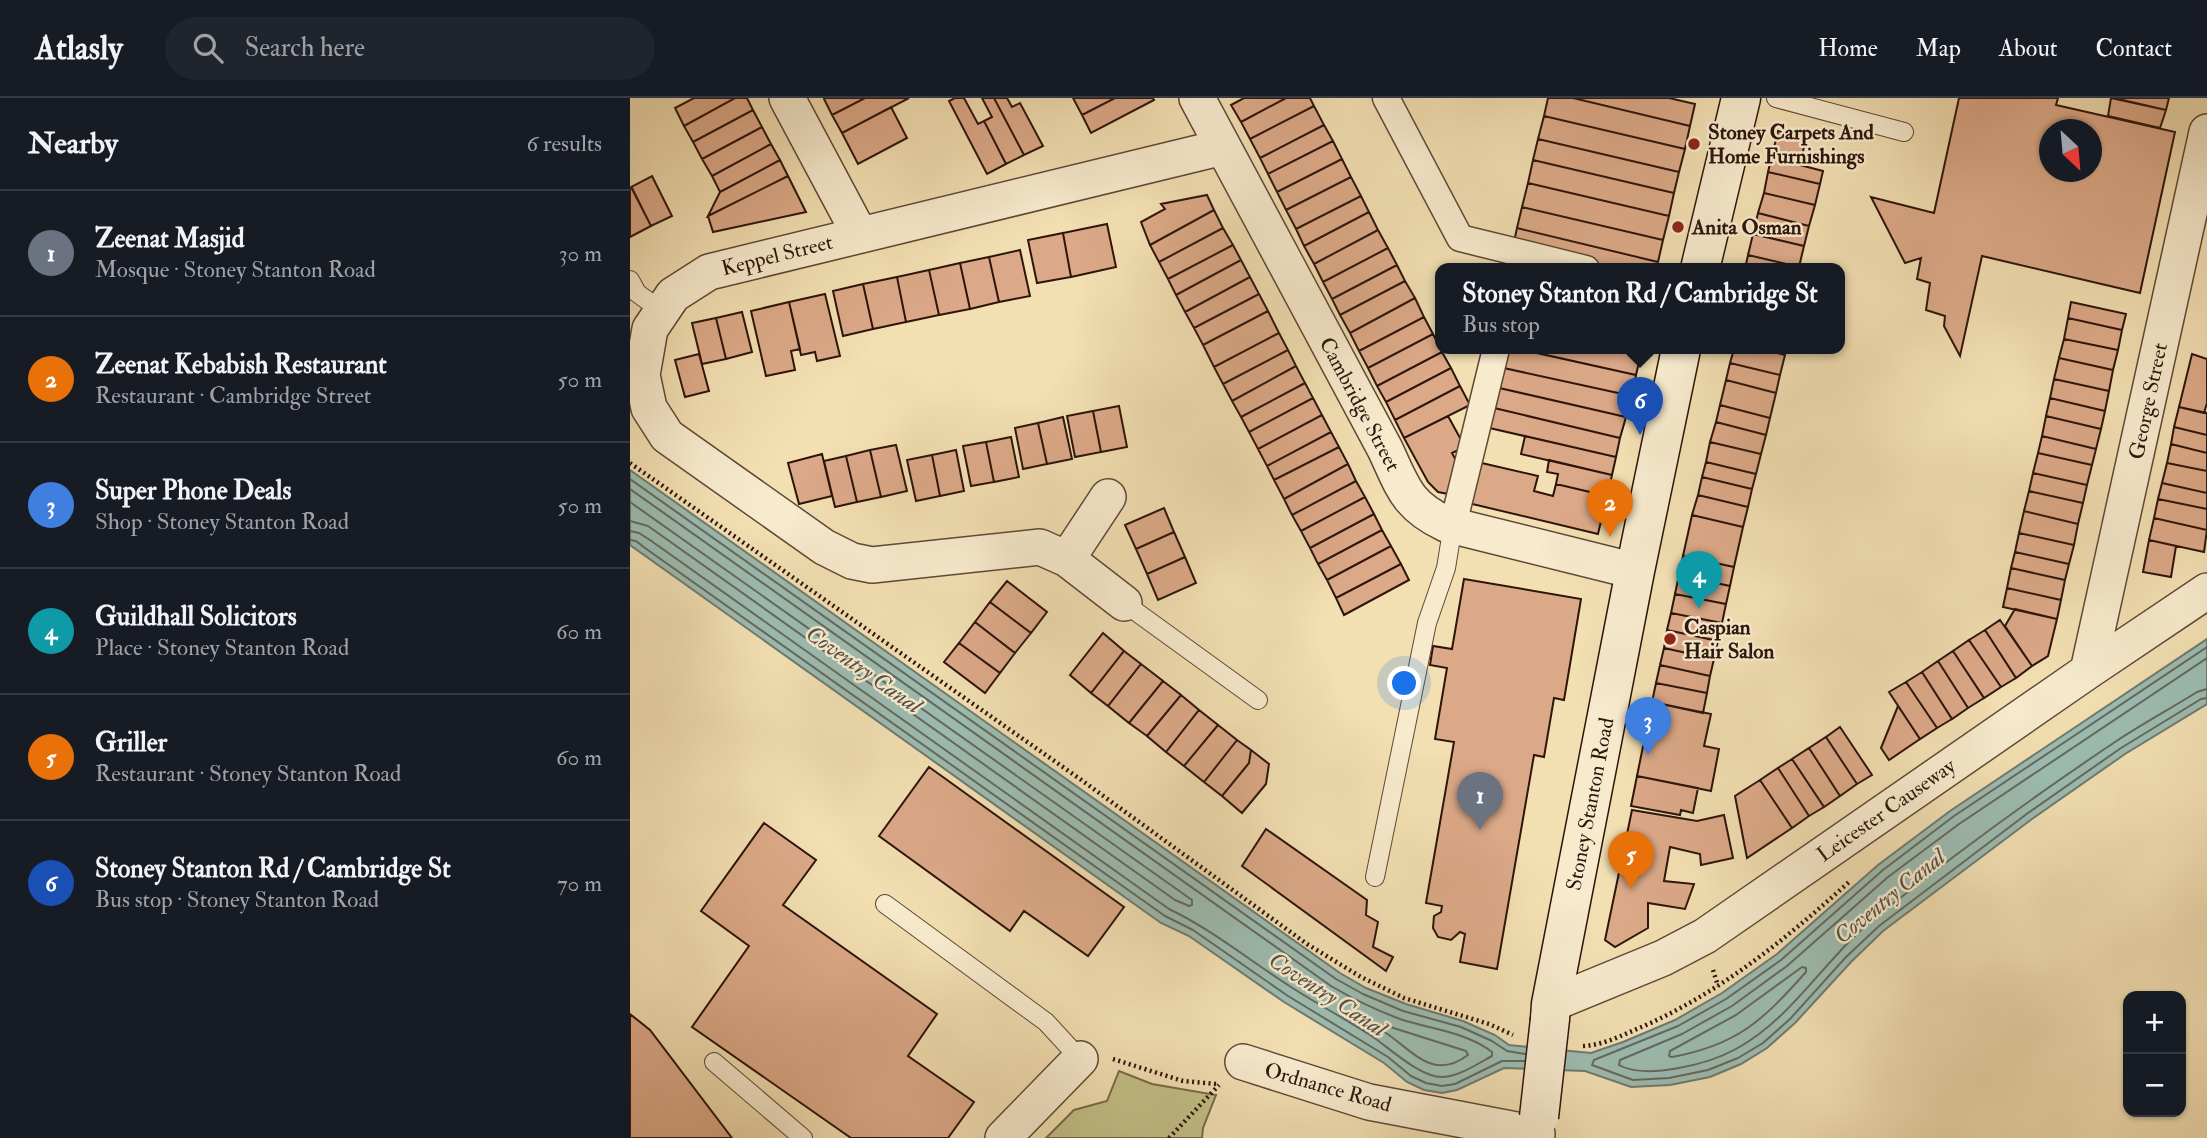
<!DOCTYPE html>
<html lang="en">
<head>
<meta charset="utf-8">
<style>
	:root { --surface:#171b24; --page:#20242c; --text:#f1f3f6; --muted:#9ea1a6; --line:#363941; --accent:#db2777 }
	body { margin:0; font-family:"IM FELL Double Pica",serif; background:var(--page); color:var(--text) }
	.controls { position:absolute; right:21px; bottom:21px; display:grid; overflow:hidden; border-radius:14px; box-shadow:0 2px 5px #0004 }
	.controls button { width:63px; height:63px; display:grid; place-items:center; padding:0; border:0; border-bottom:2px solid var(--line); background:var(--surface); color:var(--text); font:35px sans-serif }
	.compass { position:absolute; left:1409px; top:21px; width:63px; height:63px; border-radius:50%; background:var(--surface); box-shadow:0 2px 5px #0004; rotate:154deg }
	.you { position:absolute; left:775px; top:586px; width:24px; height:24px; margin:-18px; border:5px solid #fff; border-radius:50%; background:#1a73e8; box-shadow:0 0 0 10px #1a73e833 }
	.badge { display:grid; place-items:center; width:46px; height:46px; border-radius:50%; background:var(--accent); color:#fff; font-size:23px; font-weight:700 }
	.pin { position:absolute; translate:-50% -58px; filter:drop-shadow(0 2px 4px #0008) }
	.pin::after { content:''; position:absolute; top:37px; width:24px; height:21px; background:inherit; clip-path:polygon(0 0,100% 0,50% 100%) }
	.popup { position:absolute; left:805px; top:165px; width:410px; height:91px; box-sizing:border-box; display:grid; place-content:center; border-radius:14px; background:var(--surface); filter:drop-shadow(0 2px 5px #0005); font-size:23px; white-space:nowrap; color:var(--muted) }
	.popup b { font-size:26px; color:var(--text) }
	.popup::after { content:''; position:absolute; left:50%; top:100%; margin-left:-14px; border:14px solid transparent; border-top-color:var(--surface) }
	.list { margin:0; padding:0; list-style:none }
	h2 { display:flex; justify-content:space-between; align-items:center; height:91px; margin:0; padding:0 28px; font-size:30px }
	h2 small { font-size:23px; font-weight:400; color:var(--muted) }
	.list li { display:grid; grid-template-columns:46px 1fr auto; gap:21px; align-items:center; box-sizing:border-box; height:126px; padding:0 28px; border-top:2px solid var(--line) }
	.list b { display:block; font-size:26px; white-space:nowrap }
	.list p { margin:0; font-size:23px; white-space:nowrap; color:var(--muted) }
	.list em { font-size:23px; font-style:normal; color:var(--muted) }
	.icon { flex:none; width:38px; height:38px; fill:none; stroke:currentColor; stroke-width:2; stroke-linecap:round; stroke-linejoin:round }
	.map { position:relative; flex:none; width:1577px; height:1040px; overflow:hidden }
	header { display:flex; align-items:center; gap:42px; box-sizing:border-box; height:98px; padding:0 35px; background:var(--surface); border-bottom:2px solid var(--line) }
	header strong { font-size:33px }
	nav { display:flex; gap:38px; margin-inline-start:auto; font-size:24px }
	.search { width:490px; height:63px; background:var(--page); display:flex; align-items:center; gap:18px; box-sizing:border-box; padding:0 24px; border-radius:38px; color:var(--muted); font-size:26px }
	main { display:flex }
	aside { flex:1; background:var(--surface) }
	.map>svg:first-child { display:block }
</style>
</head>
<body>
<header>
<strong>Atlasly</strong>
<div class="search"><svg class="icon" aria-label="search" viewBox="0 0 24 24"><circle cx="10" cy="10" r="6"/><path d="M15 15l6 6"/></svg>Search here</div>
<nav><a>Home</a><a>Map</a><a>About</a><a>Contact</a></nav>
</header>
<main>
<aside>
<h2>Nearby<small>6 results</small></h2>
<ul class="list">
<li><span class="badge" style="background:#6b7280">1</span><div><b>Zeenat Masjid</b><p>Mosque · Stoney Stanton Road</p></div><em>30 m</em></li>
<li><span class="badge" style="background:#e8710a">2</span><div><b>Zeenat Kebabish Restaurant</b><p>Restaurant · Cambridge Street</p></div><em>50 m</em></li>
<li><span class="badge" style="background:#3f7fe0">3</span><div><b>Super Phone Deals</b><p>Shop · Stoney Stanton Road</p></div><em>50 m</em></li>
<li><span class="badge" style="background:#0f9aa8">4</span><div><b>Guildhall Solicitors</b><p>Place · Stoney Stanton Road</p></div><em>60 m</em></li>
<li><span class="badge" style="background:#e8710a">5</span><div><b>Griller</b><p>Restaurant · Stoney Stanton Road</p></div><em>60 m</em></li>
<li><span class="badge" style="background:#1a4fb4">6</span><div><b>Stoney Stanton Rd / Cambridge St</b><p>Bus stop · Stoney Stanton Road</p></div><em>70 m</em></li>
</ul>
</aside>
<div class="map">
<svg width="1577" height="1040" viewBox="0 0 1577 1040">
	<rect width="100%" height="100%" fill="#f2dfb2"/>
	<filter id="stains"><feTurbulence type="fractalNoise" baseFrequency=".00286" numOctaves="4"/><feColorMatrix values="0 0 0 0 .2 0 0 0 0 .09 0 0 0 0 .02 0 0 0 .5 -.17"/></filter>
	<radialGradient id="worn" r=".72"><stop offset=".6" stop-color="#630" stop-opacity="0"/><stop offset="1" stop-color="#630" stop-opacity=".3"/></radialGradient>
	<path fill="#c3bf87" stroke="#786a4a" stroke-width="2" d="M489,973L522,986L586,997L573,1030L572,1040H416L444,1012L477,1003Z"/>
	<path fill="#9cbcb1" stroke="#70796f" stroke-width="2" d="M0,372L710,875L736,890L776,906L833,923L865,937L879,947L961,955L993,944L1045,922L1092,895L1147,856L1248,767L1320,713L1577,541V606L1495,656L1402,721L1253,833L1221,864L1165,925L1137,950L1111,966L1080,979L1040,987L1001,989L955,973L874,970L827,992L812,995L794,992L777,984L754,965L654,904L559,838L531,825L0,447Z"/>
	<g fill="none" stroke-linecap="round" stroke-linejoin="round">
		<path stroke="#64685e" stroke-width="2" d="M0,381L706,881L733,896L773,913L831,929L862,943L877,953L895,956
			M0,391L701,888C723,901 746,912 770,921C799,931 837,934 862,954V958C849,965 828,979 813,979C790,980 759,949 740,937C714,920 687,906 661,889C620,863 583,832 539,811L20,442L9,435L0,433
			M0,404L562,802V807L559,808L545,802L18,428L0,423
			M0,442L6,443L15,450L535,818L563,832L658,898L758,959L781,978L796,985L812,988L825,986L872,963H894
			M1577,549L1324,718L1253,772L1151,862L1096,901L1048,928L964,962L962,967L1003,982L1039,980L1078,972L1108,960L1133,945L1160,921L1216,859L1249,828L1398,715L1491,650L1571,601L1577,600
			M1577,560L1329,726L1258,779L1157,868L1102,908L1052,936L990,962L989,967C1016,982 1079,966 1106,951C1163,920 1195,860 1245,820C1322,758 1403,699 1485,644C1512,626 1540,611 1567,594L1577,591
			M1172,869L1176,870V874C1133,922 1108,947 1042,959L1039,958L1040,953L1106,917Z
			M754,927L836,953L838,957C802,984 783,952 753,933Z"/>
	</g>
	<path fill="#dca988" stroke="#2d150c" stroke-width="2" fill-rule="evenodd" d="M64,0H105L54,28L45,10Z
		M105,0H117L123,12L63,44L54,28Z
		M196,0H235L202,17L194,1Z
		M235,0H279L212,35L202,17Z
		M325,0H334L348,26L354,23L376,66L357,76L319,3Z
		M352,0H364L394,57L376,66L354,23L362,19Z
		M364,0H377L382,9L390,5L413,48L394,57Z
		M443,0H485L452,17Z
		M485,0H523L524,2L461,35L452,17Z
		M614,0H656L611,24L601,7Z
		M656,0H680L684,8L620,41L611,24Z
		M918,0H943L1060,28L1055,51L914,18Z
		M943,0H1039L1065,6L1060,28Z
		M1329,0H1428L1426,7L1545,34L1510,195L1352,158L1330,258L1314,228L1315,218L1296,212L1300,185L1287,181L1291,160L1275,165L1241,99L1304,115ZM1420,32H1462V74H1420Z
		M1481,0L1536,12L1530,30L1478,18Z
		M1484,0H1539L1536,12Z
		M684,8L694,27L630,60L620,41Z
		M261,9L277,40L228,66L212,35Z
		M123,12L132,29L72,61L63,44Z
		M914,18L1055,51L1049,74L908,41Z
		M694,27L703,43L638,76L630,60Z
		M132,29L141,46L82,78L72,61Z
		M1148,33L1176,40L1170,67L1193,73L1190,86L1138,74Z
		M908,41L1049,74L1044,95L903,62Z
		M703,43L712,61L647,94L638,76Z
		M141,46L150,62L90,94L82,78Z
		M712,61L721,79L656,112L647,94Z
		M150,62L158,78L78,118L90,94Z
		M903,62L1044,95L1039,118L898,85Z
		M1138,74L1190,86L1185,107L1134,95Z
		M22,78L42,118L21,128L1,89Z
		M158,78L176,114L83,134L78,118Z
		M721,79L731,98L666,131L656,112Z
		M898,85L1039,118L1033,142L892,109Z
		M2,90L21,128L0,139V91Z
		M1134,95L1185,107L1179,128L1128,115Z
		M577,97L584,112L520,147L511,124L535,111L531,106Z
		M731,98L739,114L674,148L666,131Z
		M892,109L1033,142L1028,164L887,130Z
		M584,112L593,130L529,164L520,147Z
		M739,114L748,132L684,166L674,148Z
		M1128,115L1179,128L1174,148L1123,136Z
		M477,126L486,169L441,179L433,135Z
		M593,130L603,147L538,181L529,164Z
		M887,130L1028,164L1026,171H973L883,149Z
		M748,132L758,150L693,184L684,166Z
		M433,135L441,179L407,185L398,142Z
		M1123,136L1174,148L1169,169L1118,157Z
		M603,147L611,162L546,197L538,181Z
		M758,150L767,167L702,201L693,184Z
		M390,152L400,198L369,204L359,159Z
		M1118,157L1169,169V171H1115Z
		M359,159L369,204L340,211L330,165Z
		M611,162L620,179L555,214L546,197Z
		M330,165L340,211L309,217L299,172Z
		M767,167L775,183L710,217L702,201Z
		M299,172L309,217L276,224L267,179Z
		M267,179L276,224L243,231L233,186Z
		M620,179L629,196L564,230L555,214Z
		M775,183L785,200L720,235L710,217Z
		M233,186L243,231L213,238L203,193Z
		M195,196L210,258L187,263L185,254L171,257L159,204Z
		M629,196L638,213L573,247L564,230Z
		M785,200L794,219L729,253L720,235Z
		M159,204L170,251L161,253L165,272L136,278L121,213Z
		M1441,204L1496,216L1492,232L1438,220Z
		M638,213L649,235L584,269L573,247Z
		M112,214L122,254L96,261L86,220Z
		M794,219L803,236L738,270L729,253Z
		M86,220L96,261L72,266L62,225Z
		M1438,220L1492,232L1488,252L1434,241Z
		M649,235L658,252L593,286L584,269Z
		M803,236L812,254L747,288L738,270Z
		M1434,241L1488,252L1483,272L1429,260Z
		M873,251H889L1006,277L1002,298L869,269Z
		M889,251H990L1011,256L1006,277Z
		M1104,251H1132L1155,257L1150,277L1100,265Z
		M658,252L666,268L602,303L593,286Z
		M812,254L821,270L756,304L747,288Z
		M69,256L79,293L55,299L45,262Z
		M1562,256L1577,261V305L1574,315L1549,309Z
		M1429,260L1483,272L1479,293L1424,281Z
		M1100,265L1150,277L1146,295L1096,282Z
		M666,268L675,285L611,319L602,303Z
		M869,269L1002,298L996,319L865,289Z
		M821,270L830,288L765,322L756,304Z
		M1424,281L1479,293L1475,313L1420,300Z
		M1096,282L1146,295L1140,320L1090,307Z
		M675,285L683,300L619,334L611,319Z
		M830,288L840,307L774,340L765,322Z
		M865,289L996,319L990,340L860,309Z
		M683,300L692,317L628,351L619,334Z
		M1420,300L1475,313L1471,331L1416,318Z
		M1090,307L1140,320L1136,337L1086,324Z
		M489,308L497,349L471,354L463,313Z
		M860,309L990,340L986,359L855,329Z
		M1549,309L1577,315V337L1544,329Z
		M463,313L471,354L445,359L437,318Z
		M692,317L701,334L637,368L628,351Z
		M818,318L835,349L822,355L829,368L824,397L808,394L798,384L774,340Z
		M1416,318L1471,331L1466,351L1412,338Z
		M433,319L442,361L417,366L408,325Z
		M1086,324L1136,337L1131,356L1080,344Z
		M408,325L417,366L393,371L385,330Z
		M1544,329L1577,337V355L1541,346Z
		M701,334L709,349L644,382L637,368Z
		M895,338L986,359L982,377L891,356Z
		M1412,338L1466,351L1462,367L1408,355Z
		M381,339L389,379L364,384L356,344Z
		M356,344L364,384L341,388L333,348Z
		M1080,344L1131,356L1126,376L1076,364Z
		M1541,346L1577,355V373L1537,365Z
		M266,347L277,393L251,399L240,352Z
		M709,349L718,366L654,401L644,382Z
		M240,352L251,399L227,404L216,358Z
		M326,352L334,393L310,398L302,357Z
		M1408,355L1462,367L1457,387L1403,375Z
		M192,356L202,398L169,406L158,365Z
		M302,357L310,398L286,403L277,362Z
		M216,358L227,404L205,409L194,363Z
		M919,362L982,377L977,398L926,386L928,376L917,374Z
		M843,363L908,378L904,393L923,398L926,386L977,398L968,436L834,404Z
		M1076,364L1126,376L1122,391L1072,379Z
		M1537,365L1577,373V395L1532,385Z
		M718,366L726,383L662,417L654,401Z
		M1403,375L1457,387L1453,405L1399,393Z
		M1072,379L1122,391L1118,409L1068,397Z
		M726,383L735,399L671,433L662,417Z
		M1532,385L1577,395V411L1528,401Z
		M1399,393L1453,405L1448,426L1394,413Z
		M1068,397L1118,409L1113,429L1062,417Z
		M735,399L744,416L680,450L671,433Z
		M1528,401L1577,411V432L1524,420Z
		M534,410L544,434L506,451L495,427Z
		M1394,413L1448,426L1444,447L1389,435Z
		M744,416L752,432L688,466L680,450Z
		M1062,417L1113,429L1104,469L1053,458Z
		M1524,420L1577,432L1574,454L1519,442Z
		M752,432L761,448L697,482L688,466Z
		M544,434L555,459L517,476L506,451Z
		M1389,435L1444,447L1439,466L1385,454Z
		M1519,442L1546,448L1541,479L1513,474Z
		M761,448L771,466L706,500L697,482Z
		M1385,454L1439,466L1435,482L1381,470Z
		M1053,458L1104,469L1100,488L1049,477Z
		M555,459L566,485L528,502L517,476Z
		M771,466L779,482L714,517L706,500Z
		M1381,470L1435,482L1431,502L1377,490Z
		M1049,477L1100,488L1096,506L1045,496Z
		M834,481L951,501L934,602L924,600L914,659L904,657L867,871L830,864L835,836L830,834L821,842L808,839L803,830L804,818L811,814L812,808L796,805L824,644L805,641L817,570L800,567L803,548L822,551Z
		M377,483L417,514L401,535L360,504Z
		M1377,490L1431,502L1427,521L1373,509Z
		M1045,496L1096,506L1092,525L1041,515Z
		M360,504L401,535L385,555L345,524Z
		M1385,511L1427,521L1418,558L1402,568L1375,528Z
		M1041,515L1092,525L1088,543L1037,532Z
		M1370,522L1402,568L1386,580L1355,532Z
		M345,524L385,555L370,575L329,545Z
		M1037,532L1088,543L1084,561L1034,550Z
		M1355,532L1386,580L1371,589L1339,542Z
		M473,535L494,553L461,595L440,577Z
		M1339,542L1371,589L1354,600L1323,553Z
		M329,545L370,575L355,595L314,564Z
		M1034,550L1084,561L1080,578L1030,567Z
		M494,553L511,566L478,608L461,595Z
		M1323,553L1354,600L1338,610L1308,563Z
		M1308,563L1338,610L1322,621L1292,574Z
		M511,566L533,583L499,625L478,608Z
		M1030,567L1080,578L1077,595L1026,585Z
		M1292,574L1322,621L1307,630L1276,584Z
		M533,583L551,597L517,638L499,625Z
		M1276,584L1307,630L1290,641L1259,594Z
		M1026,585L1077,595L1073,615L1022,604Z
		M551,597L569,612L536,654L517,638Z
		M1022,604L1081,616L1074,648L1089,651L1081,693L1007,678Z
		M1268,608L1290,641L1259,662L1251,650Z
		M569,612L588,627L554,668L536,654Z
		M588,627L607,642L574,684L554,668Z
		M1210,629L1242,677L1227,686L1196,639Z
		M1196,639L1227,686L1210,698L1179,650Z
		M607,642L621,652L619,665L592,698L574,684Z
		M1179,650L1210,698L1194,709L1162,661Z
		M621,652L639,666L636,686L612,715L592,698L619,665Z
		M1162,661L1194,709L1179,718L1148,670Z
		M299,669L494,809L458,858L394,813L380,833L249,738Z
		M1148,670L1179,718L1162,730L1130,682Z
		M1007,678L1068,690L1063,715L1051,712L1050,717L1001,708Z
		M1130,682L1162,730L1117,760L1105,698Z
		M1002,712L1067,723L1094,717L1103,760L1071,767L1070,756L1040,749L1034,783L1064,786L1055,811L1018,805V830L985,849L975,842Z
		M134,725L186,762L153,807L307,916L278,958L344,1004L318,1040H221L62,929L119,848L71,813Z
		M636,731L737,802L736,817L748,824L743,849L763,859L756,873L612,768Z
		M0,916L20,932L102,1040H0Z"/>
	<g fill="none" stroke-linecap="round" stroke-linejoin="round">
		<defs>
			<path id="service" d="M1146,0L1274,34
				M0,182L7,195L32,213
				M494,505L628,602
				M745,779L797,525L816,470L823,427
				M255,806L416,924L450,961
				M84,964L173,1040"/>
			<path id="pedestrian" d="M756,0L830,140L956,171
				M823,427L866,251"/>
			<path id="minor" d="M157,0L230,137
				M567,0L755,351C773,389 776,407 816,426L1005,473
				M437,461L478,399
				M494,505L437,461L410,449L242,467L222,463L194,449L37,338L19,310L12,277L20,231L43,197L79,174L593,49
				M1458,573L1577,34
				M921,906L1033,860L1075,838L1458,573L1577,493
				M613,964L739,1004L907,1036
				M373,1040L450,961"/>
			<path id="secondary" d="M1070,171L1111,0
				M920,921L921,906L1005,473L1051,251"/>
		</defs>
		<use href="#service" stroke="#5e4836" stroke-width="20"/>
		<use href="#pedestrian" stroke="#5e4836" stroke-width="29"/>
		<use href="#minor" stroke="#5e4836" stroke-width="38"/>
		<use href="#secondary" stroke="#2d150c" stroke-width="41"/>
		<path stroke="#2d150c" stroke-width="4.5" stroke-dasharray="2 3.5" stroke-linecap="butt" d="M0,365L450,681L677,846L731,879L774,900L859,926L883,937
			M1083,872L1088,888
			M953,948C975,947 994,936 1014,928C1092,893 1156,841 1219,784
			M483,961L553,983L586,986
			M539,1040L589,987"/>
		<use href="#service" stroke="#f7eacd" stroke-width="18"/>
		<use href="#pedestrian" stroke="#f7eacd" stroke-width="26"/>
		<use href="#minor" stroke="#f7eacd" stroke-width="35"/>
		<use href="#secondary" stroke="#f7eacd" stroke-width="38"/>
		<defs>
			<path id="secondary-bridge" d="M909,1019L920,921"/>
		</defs>
		<use href="#secondary-bridge" stroke="#2d150c" stroke-width="41" stroke-linecap="butt"/>
		<use href="#secondary-bridge" stroke="#f7eacd" stroke-width="38"/>
	</g>
	<g fill="#8f2418" stroke="#f7eacd" stroke-width="2.5">
		<circle cx="1064" cy="46" r="7"/>
		<circle cx="1048" cy="129" r="7"/>
		<circle cx="1040" cy="541" r="7"/>
	</g>
	<g text-anchor="middle" stroke-width="5" stroke-linejoin="round" paint-order="stroke">
		<g font-size="21" font-weight="bold" fill="#2d150c" stroke="#f7eacd" text-anchor="start">
			<text x="1078" y="41">Stoney Carpets And<tspan x="1078" dy="24">Home Furnishings</tspan></text>
			<text x="1062" y="136">Anita Osman</text>
			<text x="1054" y="536">Caspian<tspan x="1054" dy="24">Hair Salon</tspan></text>
		</g>
		<g font-size="21" fill="#2d150c" stroke="#f7eacd">
			<text transform="translate(147 157) rotate(-14)" y="7">Keppel Street</text>
			<text transform="translate(1518 303) rotate(-78)" y="7">George Street</text>
			<text transform="translate(730 306) rotate(62)" y="7">Cambridge Street</text>
			<text transform="translate(960 706) rotate(-79)" y="7">Stoney Stanton Road</text>
			<text transform="translate(1256 712) rotate(-35)" y="7">Leicester Causeway</text>
			<text transform="translate(698 989) rotate(16)" y="7">Ordnance Road</text>
		</g>
		<g font-size="23" font-style="italic" fill="#544f46" stroke="#f7eacd">
			<text transform="translate(234 571) rotate(35)" y="8">Coventry Canal</text>
			<text transform="translate(1259 798) rotate(-39)" y="8">Coventry Canal</text>
			<text transform="translate(698 896) rotate(33)" y="8">Coventry Canal</text>
		</g>
	</g>
	<rect width="100%" height="100%" filter="url(#stains)"/>
	<rect width="100%" height="100%" fill="url(#worn)"/>
</svg>
<div class="controls">
<button>+</button>
<button>−</button>
</div>
<svg class="compass" viewBox="-18 -18 36 36"><path d="M0-13l5 13h-10z" fill="#e53935"/><path d="M0 13l5-13h-10z" fill="#9ea1a6"/></svg>
<div class="you"></div>
<div class="pin badge" style="left:850px;top:732px;background:#6b7280">1</div>
<div class="pin badge" style="left:980px;top:439px;background:#e8710a">2</div>
<div class="pin badge" style="left:1018px;top:657px;background:#3f7fe0">3</div>
<div class="pin badge" style="left:1069px;top:511px;background:#0f9aa8">4</div>
<div class="pin badge" style="left:1001px;top:791px;background:#e8710a">5</div>
<div class="pin badge" style="left:1010px;top:337px;background:#1a4fb4">6</div>
<div class="popup"><b>Stoney Stanton Rd / Cambridge St</b>Bus stop</div>
</div>
</main>
</body>
</html>
